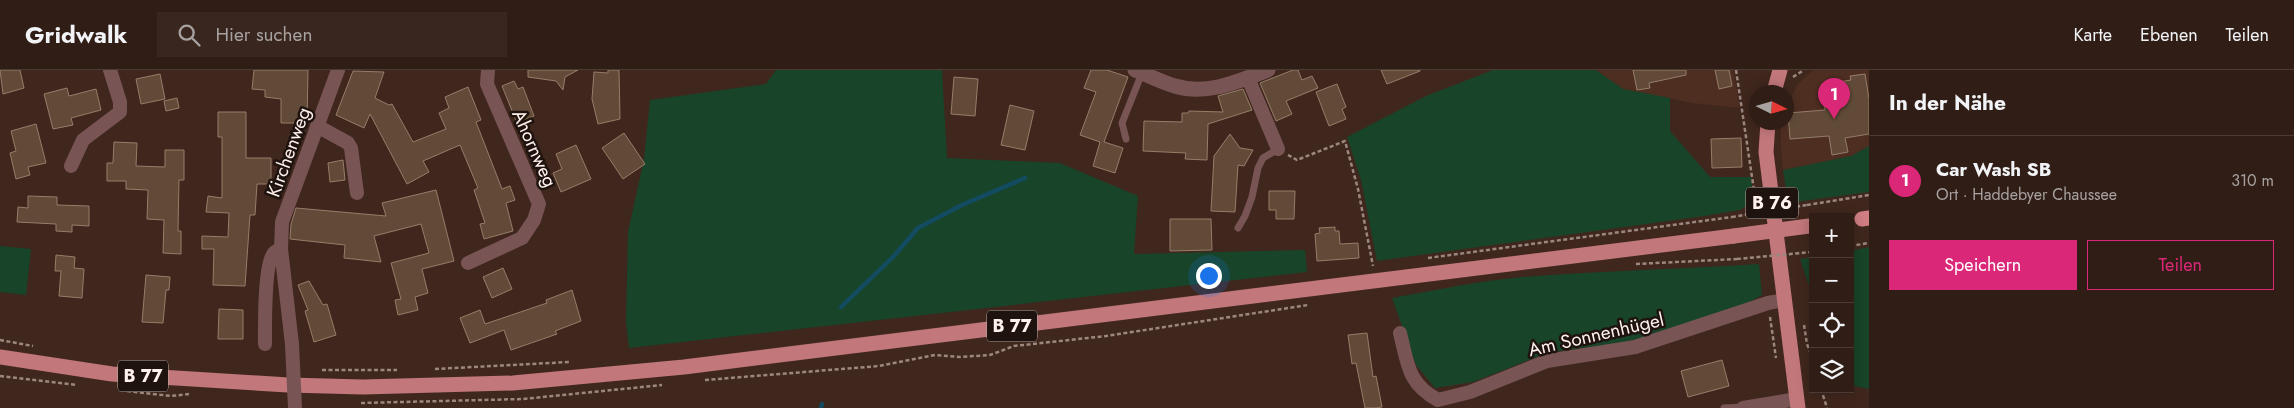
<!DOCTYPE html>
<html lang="de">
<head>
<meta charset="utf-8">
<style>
	:root { --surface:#301d16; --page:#38261f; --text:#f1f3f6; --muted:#a8a2a1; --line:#4b3b35; --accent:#db2777 }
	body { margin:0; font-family:Jost,sans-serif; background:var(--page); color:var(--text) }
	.controls { position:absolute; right:15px; bottom:15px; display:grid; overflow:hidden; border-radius:0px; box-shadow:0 2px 12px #0003 }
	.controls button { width:45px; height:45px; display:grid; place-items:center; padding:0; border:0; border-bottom:1px solid var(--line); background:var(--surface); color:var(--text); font:25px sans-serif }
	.compass { position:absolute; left:1749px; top:15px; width:45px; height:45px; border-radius:50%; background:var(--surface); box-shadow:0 2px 12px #0003; rotate:95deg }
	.you { position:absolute; left:1208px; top:205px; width:18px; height:18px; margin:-12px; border:4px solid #fff; border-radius:50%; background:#1a73e8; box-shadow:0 0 0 8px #1a73e833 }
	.badge { display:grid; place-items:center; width:32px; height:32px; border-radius:50%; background:var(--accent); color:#fff; font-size:16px; font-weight:700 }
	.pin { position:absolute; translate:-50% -41px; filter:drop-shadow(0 1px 2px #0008) }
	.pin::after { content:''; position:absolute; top:26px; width:18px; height:15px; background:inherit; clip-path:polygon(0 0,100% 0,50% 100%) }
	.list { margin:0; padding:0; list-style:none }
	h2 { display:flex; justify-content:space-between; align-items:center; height:65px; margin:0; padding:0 20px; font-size:21px }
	h2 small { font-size:16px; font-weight:400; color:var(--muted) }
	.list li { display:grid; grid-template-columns:32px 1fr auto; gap:15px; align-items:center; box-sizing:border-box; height:90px; padding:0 20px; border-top:1px solid var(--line) }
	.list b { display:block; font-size:19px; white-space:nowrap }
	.list p { margin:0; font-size:16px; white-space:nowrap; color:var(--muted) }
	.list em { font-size:16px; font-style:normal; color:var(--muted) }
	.actions { display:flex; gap:10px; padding:15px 20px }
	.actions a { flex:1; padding:11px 0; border:1px solid var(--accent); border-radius:0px; text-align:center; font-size:18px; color:var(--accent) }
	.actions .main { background:var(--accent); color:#fff }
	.icon { flex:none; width:28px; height:28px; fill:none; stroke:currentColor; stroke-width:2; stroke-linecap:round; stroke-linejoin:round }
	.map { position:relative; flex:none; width:1869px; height:338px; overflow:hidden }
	header { display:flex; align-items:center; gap:30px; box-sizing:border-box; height:70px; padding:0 25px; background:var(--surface); border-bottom:1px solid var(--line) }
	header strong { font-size:24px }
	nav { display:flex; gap:28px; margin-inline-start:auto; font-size:18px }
	.search { width:350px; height:45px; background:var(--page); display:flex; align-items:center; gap:12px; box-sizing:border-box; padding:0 18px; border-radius:0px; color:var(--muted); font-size:19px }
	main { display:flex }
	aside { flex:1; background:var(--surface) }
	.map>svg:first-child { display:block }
</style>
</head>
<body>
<header>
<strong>Gridwalk</strong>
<div class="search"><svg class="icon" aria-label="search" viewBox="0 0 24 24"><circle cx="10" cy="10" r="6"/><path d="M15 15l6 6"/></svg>Hier suchen</div>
<nav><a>Karte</a><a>Ebenen</a><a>Teilen</a></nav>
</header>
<main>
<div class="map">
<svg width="1869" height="338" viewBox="0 0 1869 338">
	<rect width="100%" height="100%" fill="#40271d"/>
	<path fill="#4e2e21" d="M1596,0H1733L1740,38L1692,33L1623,19Z
		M1813,0H1869V76L1851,86L1783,100L1781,79V57L1783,53L1786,52L1789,31L1798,14Z"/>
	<path fill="#184429" d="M776,0H942L947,88L1060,93L1138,126L1134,184L1305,180L1307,202L629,278L626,252L628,162L644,89L650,30L766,14Z
		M1493,0H1596L1623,19L1670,28V61L1710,107H1751L1754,130L1740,140L1705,146L1377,191L1361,110L1347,67L1426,26Z
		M1869,76V122L1788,133L1783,100L1851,86Z
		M0,176L31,179L26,225L0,222Z
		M1869,177V319L1850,315V181Z
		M1813,187V228L1800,189Z
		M1759,194L1762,225L1734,241L1634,271L1547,283L1473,312L1435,318L1416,295L1392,228C1435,220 1479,211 1523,207C1602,201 1680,199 1759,194Z"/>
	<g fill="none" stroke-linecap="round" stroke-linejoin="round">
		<path stroke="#134c61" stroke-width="4.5" d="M841,237L893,187L918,158L962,135L1025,108
			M821,338L822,334"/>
	</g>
	<path fill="#614b38" stroke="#957d69" d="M0,0H20L24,18L3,24Z
		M254,0H308L307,53H281V29L265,27V20L252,19Z
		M528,0H578L565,7L563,20L556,11L528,7Z
		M608,0H619L620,49L598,54L592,29L594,2L608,3Z
		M1091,0H1107L1128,7L1104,72L1123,78L1115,103L1093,96L1100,72L1080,65L1096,22L1084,18Z
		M1293,0H1298L1302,10L1312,6L1318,18L1286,31L1292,44L1276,51L1260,13Z
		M1381,0H1420V1L1387,14Z
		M1633,0H1686V5L1649,13L1650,18L1637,20Z
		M1715,0H1729L1732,16L1719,19Z
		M353,1L384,2L375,28L389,35L392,34L413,72L446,59L439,43L449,38L445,27L468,17L481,50L476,52L502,119L510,116L515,130L506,133L513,161L484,169L480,154L485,153L474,120L478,118L460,75L423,91L429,102L407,114L370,44L364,58L336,45Z
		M160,4L165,29L141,34L136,9Z
		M1865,4L1869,29V64L1845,68L1848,82L1832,85L1829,66L1790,69L1788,43L1825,40L1821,15L1851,10L1850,6Z
		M954,7L978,9L975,46L951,44Z
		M514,11L518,19L523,17L534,46L517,53L502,16Z
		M1337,14L1346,37L1342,39L1346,49L1329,56L1316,22Z
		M67,18L69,26L96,19L101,40L71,48L73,55L53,59L44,24Z
		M1243,19L1252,40L1208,54L1207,90L1185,89L1186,83L1143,81L1144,51L1182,52V43H1188L1189,41L1223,42L1218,26Z
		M177,28L179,38L166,41L164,31Z
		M1010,35L1034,41L1025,80L1001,75Z
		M218,42H246V88H271V114H257L255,145H250L245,216L213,215L214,179H202V166L228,167L229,143L206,142L208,126L222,128V67H218Z
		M36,54L46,93L28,97L30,105L16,109L10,83L16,81L11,61Z
		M624,63L645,94L623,109L602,78Z
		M1230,64L1240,78L1253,80L1244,96L1238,95L1235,142L1211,141L1214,86Z
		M1741,68L1742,97L1712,98L1711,69Z
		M114,72L137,73L136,96L165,97V80H184V110H179L178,161H181V184L163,183L164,150L147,149L148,120L126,119V111H107V93H113Z
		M576,75L591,109L561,122L553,103L562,99L556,84Z
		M343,90L345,110L330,112L328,93Z
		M436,120L454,191L422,199L428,223L415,227L418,240L398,245L395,230L401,229L391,193L429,183L421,154L374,166L381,192L344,188L345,175L290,169L291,154L296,138L386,146L382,133Z
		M1269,121H1295L1294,149H1276V140H1269Z
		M28,126L57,127V135L89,136V156L72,155V162L56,161V154L17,152L18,137L28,138Z
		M1170,149H1211L1212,180L1170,181Z
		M1335,157V161H1339L1340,174L1358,173L1359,188L1317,191L1315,164L1320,163L1319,158Z
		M56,185L75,187L74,198L84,199L82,228L59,226L61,201H55Z
		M503,198L512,219L492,228L483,207Z
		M146,205L170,207L169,220H166L163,253L142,252Z
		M309,211L323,235L327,234L336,265L314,272L305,241L308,240L298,215Z
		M572,220L581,251L555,261L557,264L511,280L504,260L470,273L460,248L480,240L485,254L547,233L546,230Z
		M219,239L243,240V269H218Z
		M1367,263L1373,307L1376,306L1382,337L1376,338H1365L1356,293L1352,294L1348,265Z
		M1722,290L1729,316L1688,327L1681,301Z"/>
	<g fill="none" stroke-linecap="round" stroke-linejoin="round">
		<path stroke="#9b8780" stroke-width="2.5" stroke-dasharray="4 2.5" stroke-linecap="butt" d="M1736,0L1758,147
			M1793,7L1804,0
			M1288,85L1297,90L1345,71L1358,119L1373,196
			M1807,135L1869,125
			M1850,176L1869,173
			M1812,182H1813
			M1428,188L1732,147
			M1636,194L1737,189
			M1770,247L1776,288
			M1804,255L1807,274L1813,289
			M0,270L33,276
			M435,299L569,292
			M322,300H397
			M0,306L77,315
			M705,310L879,296L935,285L960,287L990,285L1014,276L1106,266L1308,235
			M1821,319L1827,338
			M127,321L171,326L189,324
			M361,333L523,329L662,315"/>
		<path stroke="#795455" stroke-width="7" d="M1126,69L1122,53L1142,3
			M1238,158L1245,146L1252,127L1258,98L1263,88L1278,79
			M1724,338L1744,337"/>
		<path stroke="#795455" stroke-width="14" d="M1248,8L1278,79
			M317,56L348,73L351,78L357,123
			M71,96L83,70L120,42V32L110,0
			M468,193L522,168L534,150L539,134L487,14L488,0
			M1400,263C1408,295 1408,314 1438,330L1470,322L1547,291L1635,277L1768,233L1784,230
			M265,274C265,258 264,193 274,183C276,181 279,180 281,179
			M292,274L281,179L282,152L338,0
			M1743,338L1797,329"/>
		<path stroke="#795455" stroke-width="15" d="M1135,0C1148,5 1161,12 1175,16C1207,26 1239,11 1268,0"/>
		<path stroke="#c2777b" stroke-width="15" d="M1774,22L1780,0
			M1768,52L1766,82L1798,338
			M0,287L112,304L288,315L363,317L513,313L684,297L1734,166"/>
		<path stroke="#d07e82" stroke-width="15" d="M1862,149L1869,148"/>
		<path stroke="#9b8780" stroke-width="2.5" stroke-dasharray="4 2.5" stroke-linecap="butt" d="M1732,147L1807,135
			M1737,189L1812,182"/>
		<path stroke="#795455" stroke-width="14" d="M292,274L295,338"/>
		<path stroke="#c2777b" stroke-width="15" d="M1734,166L1809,156"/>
	</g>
	<g text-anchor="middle" stroke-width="5" stroke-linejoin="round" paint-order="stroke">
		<g fill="#1e130e" stroke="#bcaea9" stroke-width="1">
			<rect x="1746" y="117.5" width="52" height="31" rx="4"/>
			<rect x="987" y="240.5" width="50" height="31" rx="4"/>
			<rect x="118" y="290.5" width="50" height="31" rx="4"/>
		</g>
		<g font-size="18" font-weight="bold" fill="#fff1ec">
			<text x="1772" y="139">B 76</text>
			<text x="1012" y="262">B 77</text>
			<text x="143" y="312">B 77</text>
		</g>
		<g font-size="19" fill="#fff1ec" stroke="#1e130e">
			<text transform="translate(535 78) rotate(66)" y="7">Ahornweg</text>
			<text transform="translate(288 82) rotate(-70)" y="7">Kirchenweg</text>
			<text transform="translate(1596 264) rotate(-13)" y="7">Am Sonnenhügel</text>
		</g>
	</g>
</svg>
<div class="controls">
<button>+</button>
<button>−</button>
<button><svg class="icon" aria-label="locate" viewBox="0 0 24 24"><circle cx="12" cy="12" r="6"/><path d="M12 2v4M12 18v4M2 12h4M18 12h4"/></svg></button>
<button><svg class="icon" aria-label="layers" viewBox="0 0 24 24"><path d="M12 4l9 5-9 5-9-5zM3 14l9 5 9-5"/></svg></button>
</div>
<svg class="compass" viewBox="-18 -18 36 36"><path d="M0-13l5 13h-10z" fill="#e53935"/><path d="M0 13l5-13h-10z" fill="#a8a2a1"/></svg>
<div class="you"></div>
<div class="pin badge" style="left:1834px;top:49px">1</div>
</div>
<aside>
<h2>In der Nähe<small></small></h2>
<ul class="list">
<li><span class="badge">1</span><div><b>Car Wash SB</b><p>Ort · Haddebyer Chaussee</p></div><em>310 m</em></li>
</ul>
<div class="actions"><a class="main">Speichern</a><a>Teilen</a></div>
</aside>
</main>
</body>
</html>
